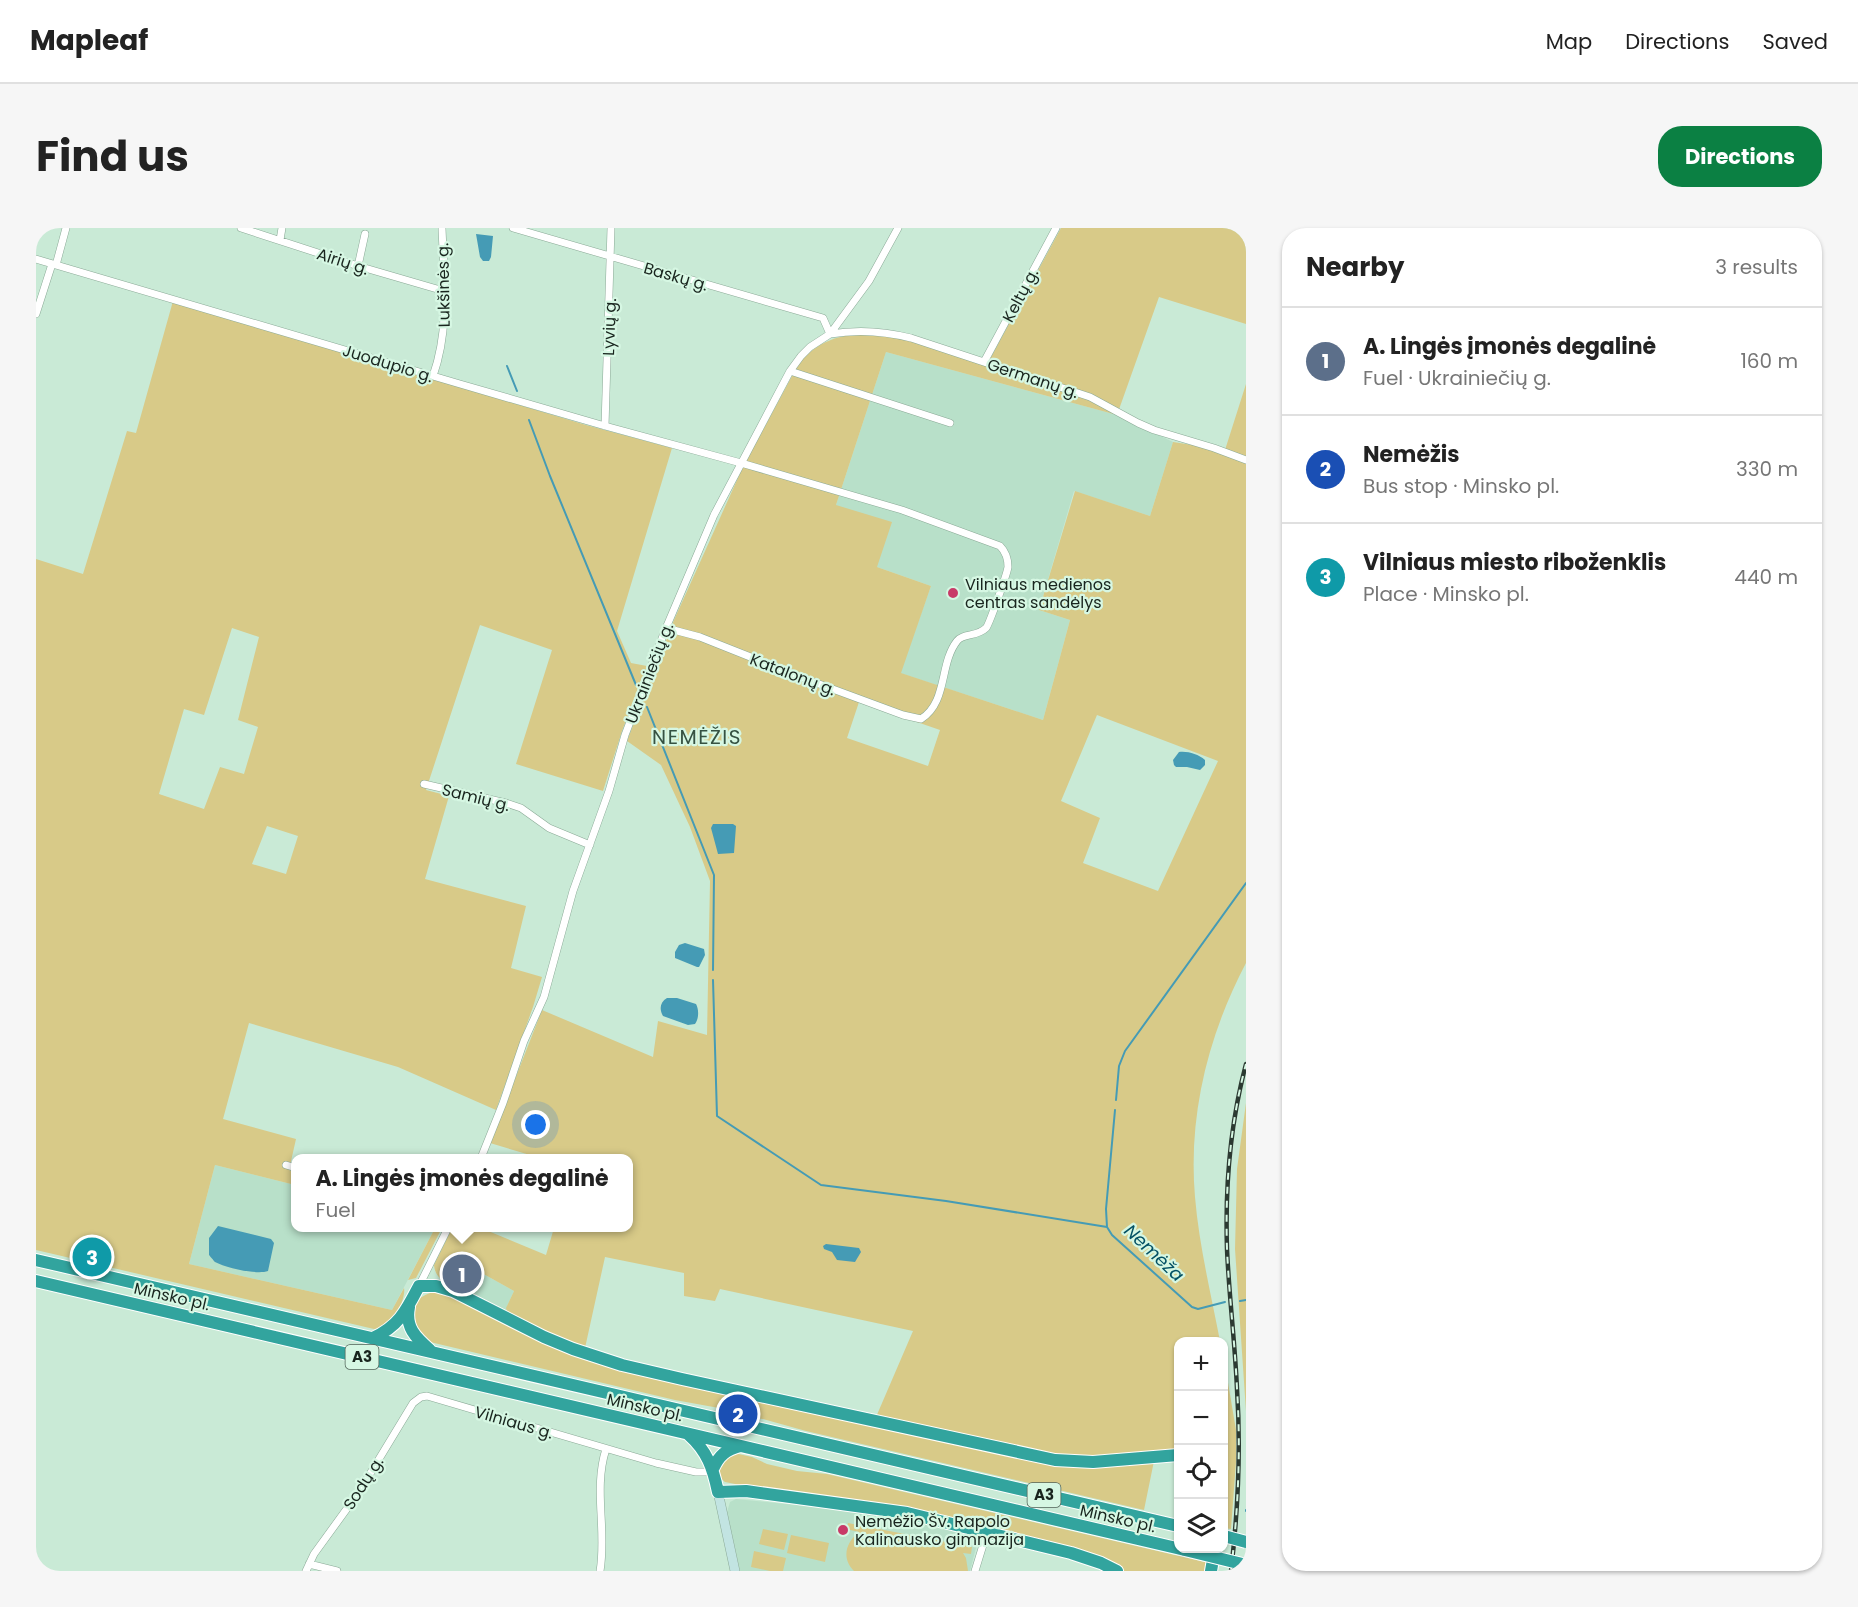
<!DOCTYPE html>
<html lang="en">
<head>
<meta charset="utf-8">
<style>
	:root { --surface:#fff; --page:#f6f6f6; --text:#222; --muted:#767676; --line:#e0e0e0; --accent:#0b8043 }
	body { margin:0; font-family:Poppins,sans-serif; background:var(--page); color:var(--text) }
	.controls { position:absolute; right:18px; bottom:18px; display:grid; overflow:hidden; border-radius:12px; box-shadow:0 2px 4px #0004 }
	.controls button { width:54px; height:54px; display:grid; place-items:center; padding:0; border:0; border-bottom:2px solid var(--line); background:var(--surface); color:var(--text); font:30px sans-serif }
	.you { position:absolute; left:500px; top:897px; width:21px; height:21px; margin:-15px; border:4px solid #fff; border-radius:50%; background:#1a73e8; box-shadow:0 0 0 9px #1a73e833 }
	.badge { display:grid; place-items:center; width:39px; height:39px; border-radius:50%; background:var(--accent); color:#fff; font-size:20px; font-weight:700 }
	.pin { position:absolute; translate:-50% -50%; border:3px solid #fff; box-shadow:0 2px 6px #0006 }
	.popup { position:absolute; left:255px; top:926px; width:342px; height:78px; box-sizing:border-box; display:grid; place-content:center; border-radius:12px; background:var(--surface); filter:drop-shadow(0 2px 4px #0005); font-size:20px; white-space:nowrap; color:var(--muted) }
	.popup b { font-size:22px; color:var(--text) }
	.popup::after { content:''; position:absolute; left:50%; top:100%; margin-left:-12px; border:12px solid transparent; border-top-color:var(--surface) }
	.list { margin:0; padding:0; list-style:none }
	h2 { display:flex; justify-content:space-between; align-items:center; height:78px; margin:0; padding:0 24px; font-size:26px }
	h2 small { font-size:20px; font-weight:400; color:var(--muted) }
	.list li { display:grid; grid-template-columns:39px 1fr auto; gap:18px; align-items:center; box-sizing:border-box; height:108px; padding:0 24px; border-top:2px solid var(--line) }
	.list b { display:block; font-size:22px; white-space:nowrap }
	.list p { margin:0; font-size:20px; white-space:nowrap; color:var(--muted) }
	.list em { font-size:20px; font-style:normal; color:var(--muted) }
	.icon { flex:none; width:33px; height:33px; fill:none; stroke:currentColor; stroke-width:2; stroke-linecap:round; stroke-linejoin:round }
	.map { position:relative; flex:none; width:1210px; height:1343px; overflow:hidden; border-radius:24px }
	header { display:flex; align-items:center; gap:36px; box-sizing:border-box; height:84px; padding:0 30px; background:var(--surface); border-bottom:2px solid var(--line) }
	header strong { font-size:28px }
	nav { display:flex; gap:33px; margin-inline-start:auto; font-size:21px }
	.intro { display:flex; align-items:center; justify-content:space-between; box-sizing:border-box; height:144px; padding:0 36px }
	h1 { margin:0; font-size:42px }
	.button { padding:15px 27px; border-radius:24px; background:var(--accent); color:#fff; font-size:21px; font-weight:700 }
	main { display:flex; gap:36px; padding:0 36px }
	aside { flex:1; background:var(--surface); border-radius:24px; box-shadow:0 2px 4px #0004 }
	.map>svg:first-child { display:block }
</style>
</head>
<body>
<header>
<strong>Mapleaf</strong>
<nav><a>Map</a><a>Directions</a><a>Saved</a></nav>
</header>
<div class="intro"><h1>Find us</h1><a class="button">Directions</a></div>
<main>
<div class="map">
<svg width="1210" height="1343" viewBox="0 0 1210 1343">
	<rect width="100%" height="100%" fill="#c9ead6"/>
	<path fill="#b8e0c9" d="M850,124L1081,187L1137,214L1114,288L1038,263L1003,382L1034,392L1007,492L864,445L895,358L841,339L800,277Z
		M179,937L259,957L260,1000H391L398,1002L356,1082L153,1036Z
		M426,1034L478,1063L471,1078L472,1086L412,1057Z
		M700,1271L839,1285L896,1296L943,1308L934,1343H704L691,1284L694,1274Z"/>
	<path fill="#d8ca88" fill-rule="evenodd" d="M1025,0H1210V96L1123,69L1081,187L850,124L800,277L856,294L841,339L895,358L865,445L1007,492L1034,392L1003,382L1039,263L1114,288L1137,214L1189,222L1210,156V735C1172,807 1152,888 1159,969C1163,1017 1175,1066 1184,1113L1142,1114V1221L1046,1229L1026,1228L840,1189L877,1103L684,1061L679,1073L648,1068V1045L569,1029L549,1120L477,1090L472,1086L470,1080L478,1063L426,1034L412,1057C404,1051 399,1047 398,1037L416,1000H445L510,1027L518,1000H592V930H504L454,915L506,782L617,829L622,793L671,807L674,653L654,599L625,537L591,513L638,392L706,241L763,135C811,79 890,118 946,137L954,131ZM823,474L904,502L892,538L811,510ZM1061,487L1182,533L1122,663L1047,635L1064,590L1025,573Z
		M137,73L550,197L636,220L581,403L595,435L611,438L586,503L567,563L480,536L516,422L444,397L390,562L413,568L389,651L490,678L475,740L506,749L497,779L460,882L362,839L213,795L187,891L260,911L253,942L259,944V957L179,937L153,1036L356,1082L368,1060C370,1068 360,1091 353,1097C348,1100 343,1101 338,1101L0,1022V331L47,346L91,203L100,205ZM196,400L223,409L202,492L222,499L208,546L184,539L168,581L123,566L148,481L168,487ZM231,598L262,608L250,646L216,636Z
		M1210,875V1183L1199,1021L1201,941Z
		M391,1000H406L380,1050L372,1052L398,1002Z
		M397,1064C414,1063 430,1076 445,1084C464,1095 485,1104 505,1113L1007,1236L1118,1233L1108,1282L770,1203L694,1182L639,1172L394,1114L379,1102C377,1081 373,1072 397,1064Z
		M1188,1131L1200,1202V1234L1195,1301L1188,1300L1191,1268L1188,1246Z
		M698,1225L716,1229L731,1236L761,1243L791,1246L1173,1335L1171,1343H1088L1062,1329L689,1254L683,1249L682,1235Z
		M812,1295L936,1319L935,1326L927,1325L930,1330L932,1343H818C805,1330 810,1314 823,1304L810,1301Z
		M727,1301L752,1306L748,1322L723,1316Z
		M755,1307L793,1315L789,1334L751,1325Z
		M718,1323L750,1330L747,1343H734L715,1339Z"/>
	<path fill="#459bb5" d="M440,6L457,8L455,29L453,33H447L444,29Z
		M1143,524C1152,523 1162,526 1169,532V537L1164,542L1151,539H1140L1138,537L1137,532Z
		M677,596H697L700,598L698,625L682,626L675,600Z
		M649,715L668,721L669,727L663,739H661L639,730V724L643,717Z
		M631,770H641L660,776C663,781 663,791 659,796L652,797L627,788C623,781 624,774 631,770Z
		M182,998L235,1011L238,1015L232,1043C221,1047 190,1040 179,1034C178,1033 174,1028 173,1027V1010Z
		M790,1016L823,1020L825,1024L819,1034L801,1032L796,1024L788,1021L787,1018Z"/>
	<g fill="none" stroke-linecap="round" stroke-linejoin="round">
		<path stroke="#459bb5" stroke-width="2" d="M471,138L481,163
			M493,192L514,248L600,457
			M611,479L678,647L677,742
			M677,752L681,888L785,957L910,973L1071,999
			M1080,872L1083,838L1089,823L1210,655
			M1079,882L1070,981L1071,999L1076,1007L1156,1079L1162,1081L1189,1074
			M1204,1073L1210,1072
			M1210,1283V1282"/>
		<defs>
			<path id="street" d="M205,0L322,38L401,61H409
				M477,0L787,90L794,106
				M244,12L246,0
				M0,31L424,156L569,198L705,235L866,282L964,318C969,323 972,331 972,339C971,346 953,397 950,400C941,409 927,405 921,413C903,436 912,474 885,491L867,487L775,453L664,409L630,400
				M20,37L30,0
				M322,38L329,6
				M0,86L16,36
				M794,106C823,101 848,103 875,110L1054,169L1102,195L1118,202L1178,220L1210,232
				M948,134L1020,0
				M754,143L914,195
				M397,148C414,100 408,51 406,0
				M569,198L575,0
				M388,556L470,575L485,580L513,600L554,617
				M445,930L467,875L488,813L508,769L537,663L573,563L589,507L630,400L678,287L754,143L765,128L774,119L794,106L833,53L862,0
				M250,937L260,940
				M383,1058L412,1000
				M273,1336L301,1343
				M270,1343L278,1326L323,1264L377,1175L385,1169L391,1168L620,1235L660,1244H677
				M564,1343C571,1302 557,1261 570,1221
				M939,1343L951,1304"/>
			<path id="secondary" d="M682,1264L699,1343"/>
			<path id="highway" d="M0,1032L1142,1298
				M0,1053L1149,1322
				M373,1079C369,1099 379,1109 394,1122
				M337,1110C363,1098 370,1083 383,1058H400L417,1063L508,1109L537,1121L586,1137L646,1151L1019,1232L1057,1234L1142,1227
				M653,1207C671,1223 677,1240 682,1264L710,1263L871,1285L1035,1325L1065,1335L1081,1343
				M677,1241C683,1227 690,1222 704,1218
				M1175,1343L1179,1320"/>
		</defs>
		<use href="#street" stroke="#8aa996" stroke-width="8"/>
		<use href="#secondary" stroke="#8aa996" stroke-width="10"/>
		<use href="#highway" stroke="#fff" stroke-width="14"/>
		<use href="#street" stroke="#fff" stroke-width="7"/>
		<use href="#secondary" stroke="#c2e4e2" stroke-width="9"/>
		<use href="#highway" stroke="#32a49e" stroke-width="12"/>
		<defs>
			<path id="rail" d="M1195,1343C1202,1283 1205,1222 1201,1161C1199,1115 1193,1068 1191,1021C1189,959 1194,896 1210,836"/>
		</defs>
		<use href="#rail" stroke="#2c3a32" stroke-width="4.5"/>
		<use href="#rail" stroke="#d6f7e3" stroke-width="2" stroke-dasharray="7" stroke-linecap="butt"/>
		<defs>
			<path id="highway-bridge" d="M1188,1308L1210,1314
				M1149,1322L1210,1337"/>
		</defs>
		<use href="#highway-bridge" stroke="#fff" stroke-width="14" stroke-linecap="butt"/>
		<use href="#highway-bridge" stroke="#32a49e" stroke-width="12"/>
	</g>
	<g fill="#c83a68" stroke="#d6f7e3" stroke-width="2">
		<circle cx="917" cy="365" r="6"/>
		<circle cx="807" cy="1302" r="6"/>
	</g>
	<g text-anchor="middle" stroke-width="4.5" stroke-linejoin="round" paint-order="stroke">
		<g fill="#d6f7e3" stroke="#526459" stroke-width="1.5">
			<rect x="309.5" y="1117" width="33" height="24" rx="4.5"/>
			<rect x="991.5" y="1255" width="33" height="24" rx="4.5"/>
		</g>
		<g font-size="15" font-weight="bold" fill="#19251e">
			<text x="326" y="1134">A3</text>
			<text x="1008" y="1272">A3</text>
		</g>
		<g font-size="16" fill="#19251e" stroke="#d6f7e3">
			<text transform="translate(307 33) rotate(18)" y="6">Airių g.</text>
			<text transform="translate(640 48) rotate(16)" y="6">Baskų g.</text>
			<text transform="translate(407 57) rotate(-91)" y="6">Lukšinės g.</text>
			<text transform="translate(984 67) rotate(-62)" y="6">Keltų g.</text>
			<text transform="translate(573 99) rotate(-88)" y="6">Lyvių g.</text>
			<text transform="translate(352 135) rotate(17)" y="6">Juodupio g.</text>
			<text transform="translate(997 150) rotate(18)" y="6">Germanų g.</text>
			<text transform="translate(613 445) rotate(-69)" y="6">Ukrainiečių g.</text>
			<text transform="translate(757 446) rotate(21)" y="6">Katalonų g.</text>
			<text transform="translate(440 569) rotate(14)" y="6">Samių g.</text>
			<text transform="translate(136 1068) rotate(13)" y="6">Minsko pl.</text>
			<text transform="translate(609 1179) rotate(13)" y="6">Minsko pl.</text>
			<text transform="translate(478 1194) rotate(16)" y="6">Vilniaus g.</text>
			<text transform="translate(327 1255) rotate(-57)" y="6">Sodų g.</text>
			<text transform="translate(1082 1290) rotate(13)" y="6">Minsko pl.</text>
		</g>
		<g font-size="16" fill="#19251e" stroke="#d6f7e3" text-anchor="start">
			<text x="929" y="362">Vilniaus medienos<tspan x="929" dy="18">centras sandėlys</tspan></text>
			<text x="819" y="1299">Nemėžio Šv. Rapolo<tspan x="819" dy="18">Kalinausko gimnazija</tspan></text>
		</g>
		<g font-size="18" font-style="italic" fill="#045164" stroke="#d6f7e3">
			<text transform="translate(1118 1025) rotate(43)" y="6">Nemėža</text>
		</g>
		<g font-size="20" letter-spacing="1.5" fill="#365242" stroke="#d6f7e3">
			<text x="661" y="516">NEMĖŽIS</text>
		</g>
	</g>
</svg>
<div class="controls">
<button>+</button>
<button>−</button>
<button><svg class="icon" aria-label="locate" viewBox="0 0 24 24"><circle cx="12" cy="12" r="6"/><path d="M12 2v4M12 18v4M2 12h4M18 12h4"/></svg></button>
<button><svg class="icon" aria-label="layers" viewBox="0 0 24 24"><path d="M12 4l9 5-9 5-9-5zM3 14l9 5 9-5"/></svg></button>
</div>
<div class="you"></div>
<div class="pin badge" style="left:426px;top:1046px;background:#5c6f8a">1</div>
<div class="popup"><b>A. Lingės įmonės degalinė</b>Fuel</div>
<div class="pin badge" style="left:702px;top:1186px;background:#1a4fb4">2</div>
<div class="pin badge" style="left:56px;top:1029px;background:#0f9aa8">3</div>
</div>
<aside>
<h2>Nearby<small>3 results</small></h2>
<ul class="list">
<li><span class="badge" style="background:#5c6f8a">1</span><div><b>A. Lingės įmonės degalinė</b><p>Fuel · Ukrainiečių g.</p></div><em>160 m</em></li>
<li><span class="badge" style="background:#1a4fb4">2</span><div><b>Nemėžis</b><p>Bus stop · Minsko pl.</p></div><em>330 m</em></li>
<li><span class="badge" style="background:#0f9aa8">3</span><div><b>Vilniaus miesto riboženklis</b><p>Place · Minsko pl.</p></div><em>440 m</em></li>
</ul>
</aside>
</main>
</body>
</html>
